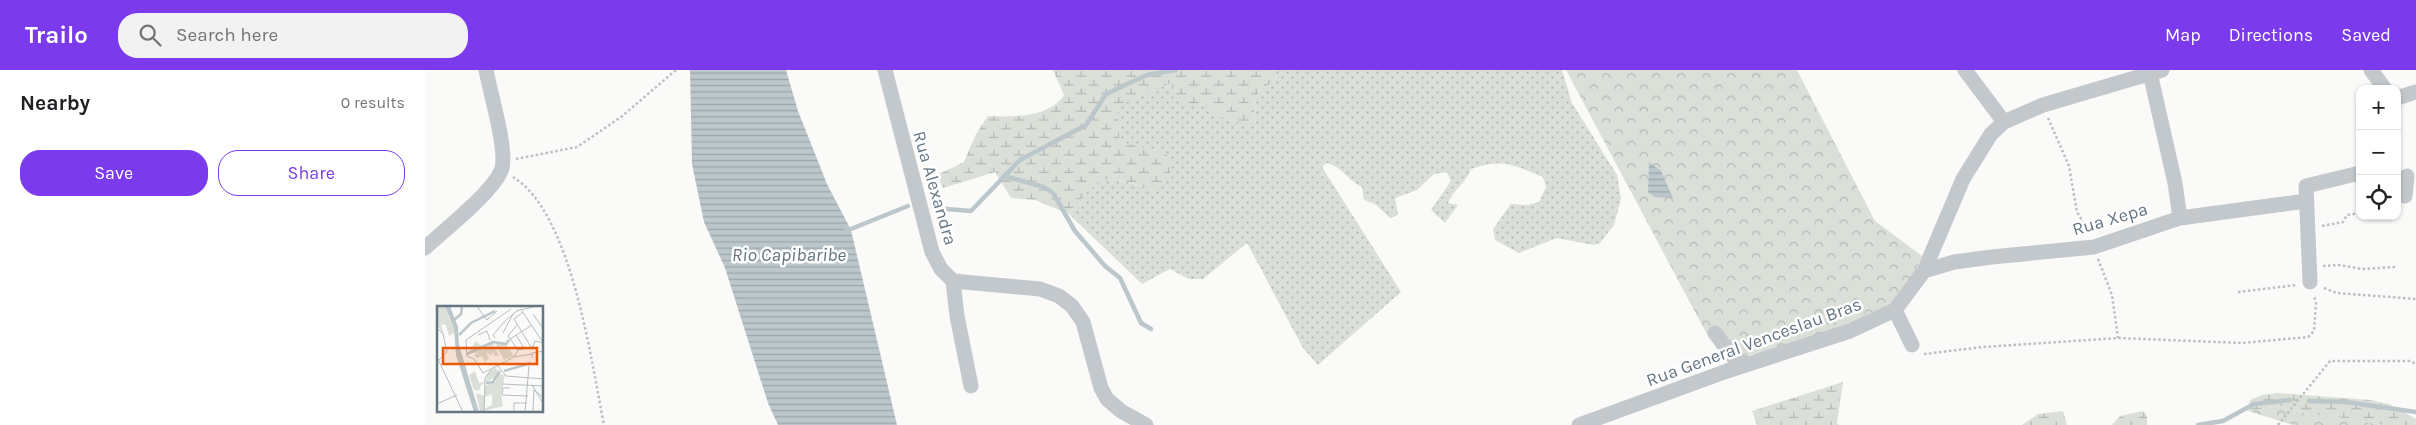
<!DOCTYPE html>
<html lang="en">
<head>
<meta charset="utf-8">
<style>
	:root { --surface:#fff; --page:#f2f2f2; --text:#202124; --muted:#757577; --line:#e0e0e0; --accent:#7c3aed }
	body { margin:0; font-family:Karla,sans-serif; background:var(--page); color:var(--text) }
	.controls { position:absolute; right:15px; top:15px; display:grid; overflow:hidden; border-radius:10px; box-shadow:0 1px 4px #0004 }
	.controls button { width:45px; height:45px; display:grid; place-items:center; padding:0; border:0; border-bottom:1px solid var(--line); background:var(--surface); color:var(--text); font:25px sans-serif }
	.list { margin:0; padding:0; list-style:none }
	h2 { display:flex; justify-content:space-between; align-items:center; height:65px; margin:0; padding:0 20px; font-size:21px }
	h2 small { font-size:16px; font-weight:400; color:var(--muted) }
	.actions { display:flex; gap:10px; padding:15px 20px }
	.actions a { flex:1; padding:11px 0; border:1px solid var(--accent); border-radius:20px; text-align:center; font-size:18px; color:var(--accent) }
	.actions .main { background:var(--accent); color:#fff }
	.icon { flex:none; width:28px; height:28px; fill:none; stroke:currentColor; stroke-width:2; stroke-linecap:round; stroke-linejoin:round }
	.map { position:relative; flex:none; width:1991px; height:355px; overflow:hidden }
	header { display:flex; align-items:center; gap:30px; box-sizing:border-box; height:70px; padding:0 25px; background:var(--accent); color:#fff }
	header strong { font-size:24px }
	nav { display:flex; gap:28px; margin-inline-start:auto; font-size:18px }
	.search { width:350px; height:45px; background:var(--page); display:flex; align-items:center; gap:12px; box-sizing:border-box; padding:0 18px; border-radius:20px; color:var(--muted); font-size:19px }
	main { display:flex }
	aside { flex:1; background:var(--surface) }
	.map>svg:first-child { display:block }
</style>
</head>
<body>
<header>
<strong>Trailo</strong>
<div class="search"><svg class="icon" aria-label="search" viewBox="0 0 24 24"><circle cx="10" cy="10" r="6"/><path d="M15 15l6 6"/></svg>Search here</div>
<nav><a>Map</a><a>Directions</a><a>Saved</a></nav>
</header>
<main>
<aside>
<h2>Nearby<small>0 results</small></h2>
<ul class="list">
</ul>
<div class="actions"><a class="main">Save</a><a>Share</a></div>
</aside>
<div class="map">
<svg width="1991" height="355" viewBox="0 0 1991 355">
	<defs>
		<pattern id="grass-dots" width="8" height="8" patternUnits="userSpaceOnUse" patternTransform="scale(1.25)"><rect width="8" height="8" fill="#dadfd7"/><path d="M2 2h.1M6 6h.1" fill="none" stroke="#b4b9b4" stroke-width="1.8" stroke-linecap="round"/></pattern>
		<pattern id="forest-crowns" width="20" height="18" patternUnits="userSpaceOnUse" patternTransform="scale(1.25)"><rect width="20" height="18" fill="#dadfd7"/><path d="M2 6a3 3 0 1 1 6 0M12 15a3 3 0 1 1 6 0" fill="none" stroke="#b4b9b4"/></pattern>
		<pattern id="wetland-marsh" width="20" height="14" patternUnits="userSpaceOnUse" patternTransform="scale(1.25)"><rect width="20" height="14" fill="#dadfd7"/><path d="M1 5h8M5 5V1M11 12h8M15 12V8" fill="none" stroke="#b4b9b4"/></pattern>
		<pattern id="water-rules" width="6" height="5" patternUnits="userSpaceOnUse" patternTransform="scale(1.25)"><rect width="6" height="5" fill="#bbc7cb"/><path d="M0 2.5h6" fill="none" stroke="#9ca6aa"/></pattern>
	</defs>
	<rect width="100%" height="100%" fill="#fafaf8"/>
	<path fill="url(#grass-dots)" d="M847,0H1137L1147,33L1192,105L1196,129L1189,155L1175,173L1168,175L1132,168L1094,183L1070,170L1068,159L1086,134L1103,135L1114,132L1121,117L1118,107C1089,95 1078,88 1046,99C1040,114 1030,118 1023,133L1033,135L1020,153L1006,140L1026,111L1022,102L1009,104L992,120L970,128L973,145L965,148L950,134L939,130L937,117C921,109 919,98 902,93L897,97L976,222L893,295L878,278L822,173L778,209H764L745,199L717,214L644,144C652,134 660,123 670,114C684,102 714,116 730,122L708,76L695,72L691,36L746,13L770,34L779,36L802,50L830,55C829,31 826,22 851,11L850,3Z"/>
	<path fill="url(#forest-crowns)" d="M1141,0H1372L1450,151L1497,186L1487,209L1461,241L1345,281L1317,286L1292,257L1284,268Z
		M1856,336L1886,345H1901L1958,355H1868L1823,341Z"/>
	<path fill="url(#wetland-marsh)" d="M628,0H847L850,3L851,11C826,22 829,31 830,56L802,50L779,36L755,33L746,13L692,36L695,72L732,81L744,86C748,104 744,112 730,122C715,116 685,102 670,114C660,123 652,134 644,144L610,130L586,128L570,102L518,118L512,105L539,92L551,64L563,46C589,47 624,48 639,25Z
		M1418,312L1412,353L1414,355H1332L1327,341Z
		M1853,323L1945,330L1964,334L1991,349V355H1958L1901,345H1886L1856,336L1823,341L1825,330L1837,325Z
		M1638,341L1642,355H1597L1613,344Z
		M1718,341L1722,346V355H1687L1695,346Z"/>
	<path fill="url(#water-rules)" d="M265,0H361L373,41L402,114L426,160L472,355H353L343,333L300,198L279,152L267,94Z
		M1224,92L1236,101L1248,128L1230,127L1223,122Z"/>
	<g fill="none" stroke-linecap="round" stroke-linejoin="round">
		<path stroke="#bbc7cb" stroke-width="4.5" d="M579,106L619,117L628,123L650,161L680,196L695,208L716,253L726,259
			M509,138L546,141L595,90L661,55L681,24L722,5L751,0
			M421,161L483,136
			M1884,331L1921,332L1991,342
			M1773,355L1798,351L1829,334L1865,330"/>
		<path stroke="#bbbfc2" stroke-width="2.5" stroke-dasharray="2.5 2.5" stroke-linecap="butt" d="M1623,48L1644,96L1652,142L1665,163
			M91,89L152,77L196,47L251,0
			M88,107C147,143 166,291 179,355
			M1897,156L1918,152L1922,145L1935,143
			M1673,189L1687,225L1693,268
			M1898,196L1914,195L1937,199L1970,197
			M1899,218L1912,223L1991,229
			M1813,222L1872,215
			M1499,284L1558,277L1693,268L1817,273L1883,267L1889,261L1891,233L1889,226
			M1853,355L1905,291H1985L1991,294"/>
		<path stroke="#c3c8cc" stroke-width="15" d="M460,0L507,182L516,199L528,211L615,219L634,226L647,236L658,252L676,318L682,329L696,341L721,355
			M1540,0L1579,52
			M1946,0L1960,19
			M1725,3L1750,113L1755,148
			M1972,28L1991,22
			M1980,126L1982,106
			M0,178C18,161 71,120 77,98C82,78 65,22 61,0
			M1499,201L1529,192L1567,187L1669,177L1755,148L1881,131
			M528,211L532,246L546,316
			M1885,212L1881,116L1935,103
			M1470,240L1487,275
			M1290,263L1307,286L1324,294
			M1154,355L1302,301L1425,261L1470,240L1499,201L1538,109L1566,64L1579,52L1618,35L1737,0"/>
	</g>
	<g text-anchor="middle" stroke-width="5" stroke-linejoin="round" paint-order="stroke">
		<g font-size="18" fill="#657683" stroke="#fff">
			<text transform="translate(510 118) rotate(74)" y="6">Rua Alexandra</text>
			<text transform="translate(1685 149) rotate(-16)" y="6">Rua Xepa</text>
			<text transform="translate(1329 272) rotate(-20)" y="6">Rua General Venceslau Bras</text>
		</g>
		<g font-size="19" font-style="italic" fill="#60757c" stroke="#fff">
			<text x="364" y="191">Rio Capibaribe</text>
		</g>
	</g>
	<g transform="translate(12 236)">
		<rect width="106" height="106" fill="#fafaf8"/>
		<path d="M12,12L18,26L12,30L9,19L4,18L7,29L0,19ZM56,37L62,50H57V46L54,49L49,47L52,52L48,56L45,50L40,52L37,49L41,47L39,43L45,44ZM38,65L42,77L48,76L51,70L53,73L44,79L42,85L37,84L32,69ZM60,75L61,90L64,89L66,100L43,106L39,87L47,90V103L55,99V88L48,91V80Z" fill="#dadfd7"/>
		<path d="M0,0H8L12,12L0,19ZM58,38H69L77,50L67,54ZM57,61L61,64L60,68L68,69L64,89L61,90L59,71L49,76L53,72L48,71Z" fill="#dadfd7"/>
		<path d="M39,35L44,40L56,35L70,38L56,37L46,41L45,44L39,43L41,47H31Z" fill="#dadfd7"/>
		<path d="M8,0H13L21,21L22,39L42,106H37L19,49L17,23Z" fill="#bbc7cb"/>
		<path fill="none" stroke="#bbc7cb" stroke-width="2.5" d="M17,14L24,8L25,0M22,29L34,17L58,5M30,48L56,36L69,38L72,34M67,65L94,57M49,77L56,76L63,65"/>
		<path fill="none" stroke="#b5bdc2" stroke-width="1" d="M43,0L41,2L50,14L60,5M74,3L29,34L30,50L37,53L46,67L77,51L95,48M79,5L100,0M85,5L105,35M86,6L77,13L94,41M96,8L107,24M80,19L71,30L81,44M0,22L6,28L10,46L0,56M66,27L76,8M41,29L50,25L53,34M79,29L87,42M58,32L56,29L68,15L80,5M73,33L95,19M0,51L26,106M77,51L81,44L96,41L98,35L107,37M95,52V47L107,45M60,59L69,70L107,73M65,78L107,80M95,79L107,99M73,82H66L65,89L91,90M0,98L20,89M96,105L97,84L107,92M47,106L48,72L54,64M77,106V97H90M88,106L92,60"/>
		<path fill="#e8590c" fill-opacity="0.15" stroke="#e8590c" stroke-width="2.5" d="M6,42H100V58H6Z"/>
		<rect width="106" height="106" fill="none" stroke="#657683" stroke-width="2.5"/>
	</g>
</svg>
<div class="controls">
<button>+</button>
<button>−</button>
<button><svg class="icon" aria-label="locate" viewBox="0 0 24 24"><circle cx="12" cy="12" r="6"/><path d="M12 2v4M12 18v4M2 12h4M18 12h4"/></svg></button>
</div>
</div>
</main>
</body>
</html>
